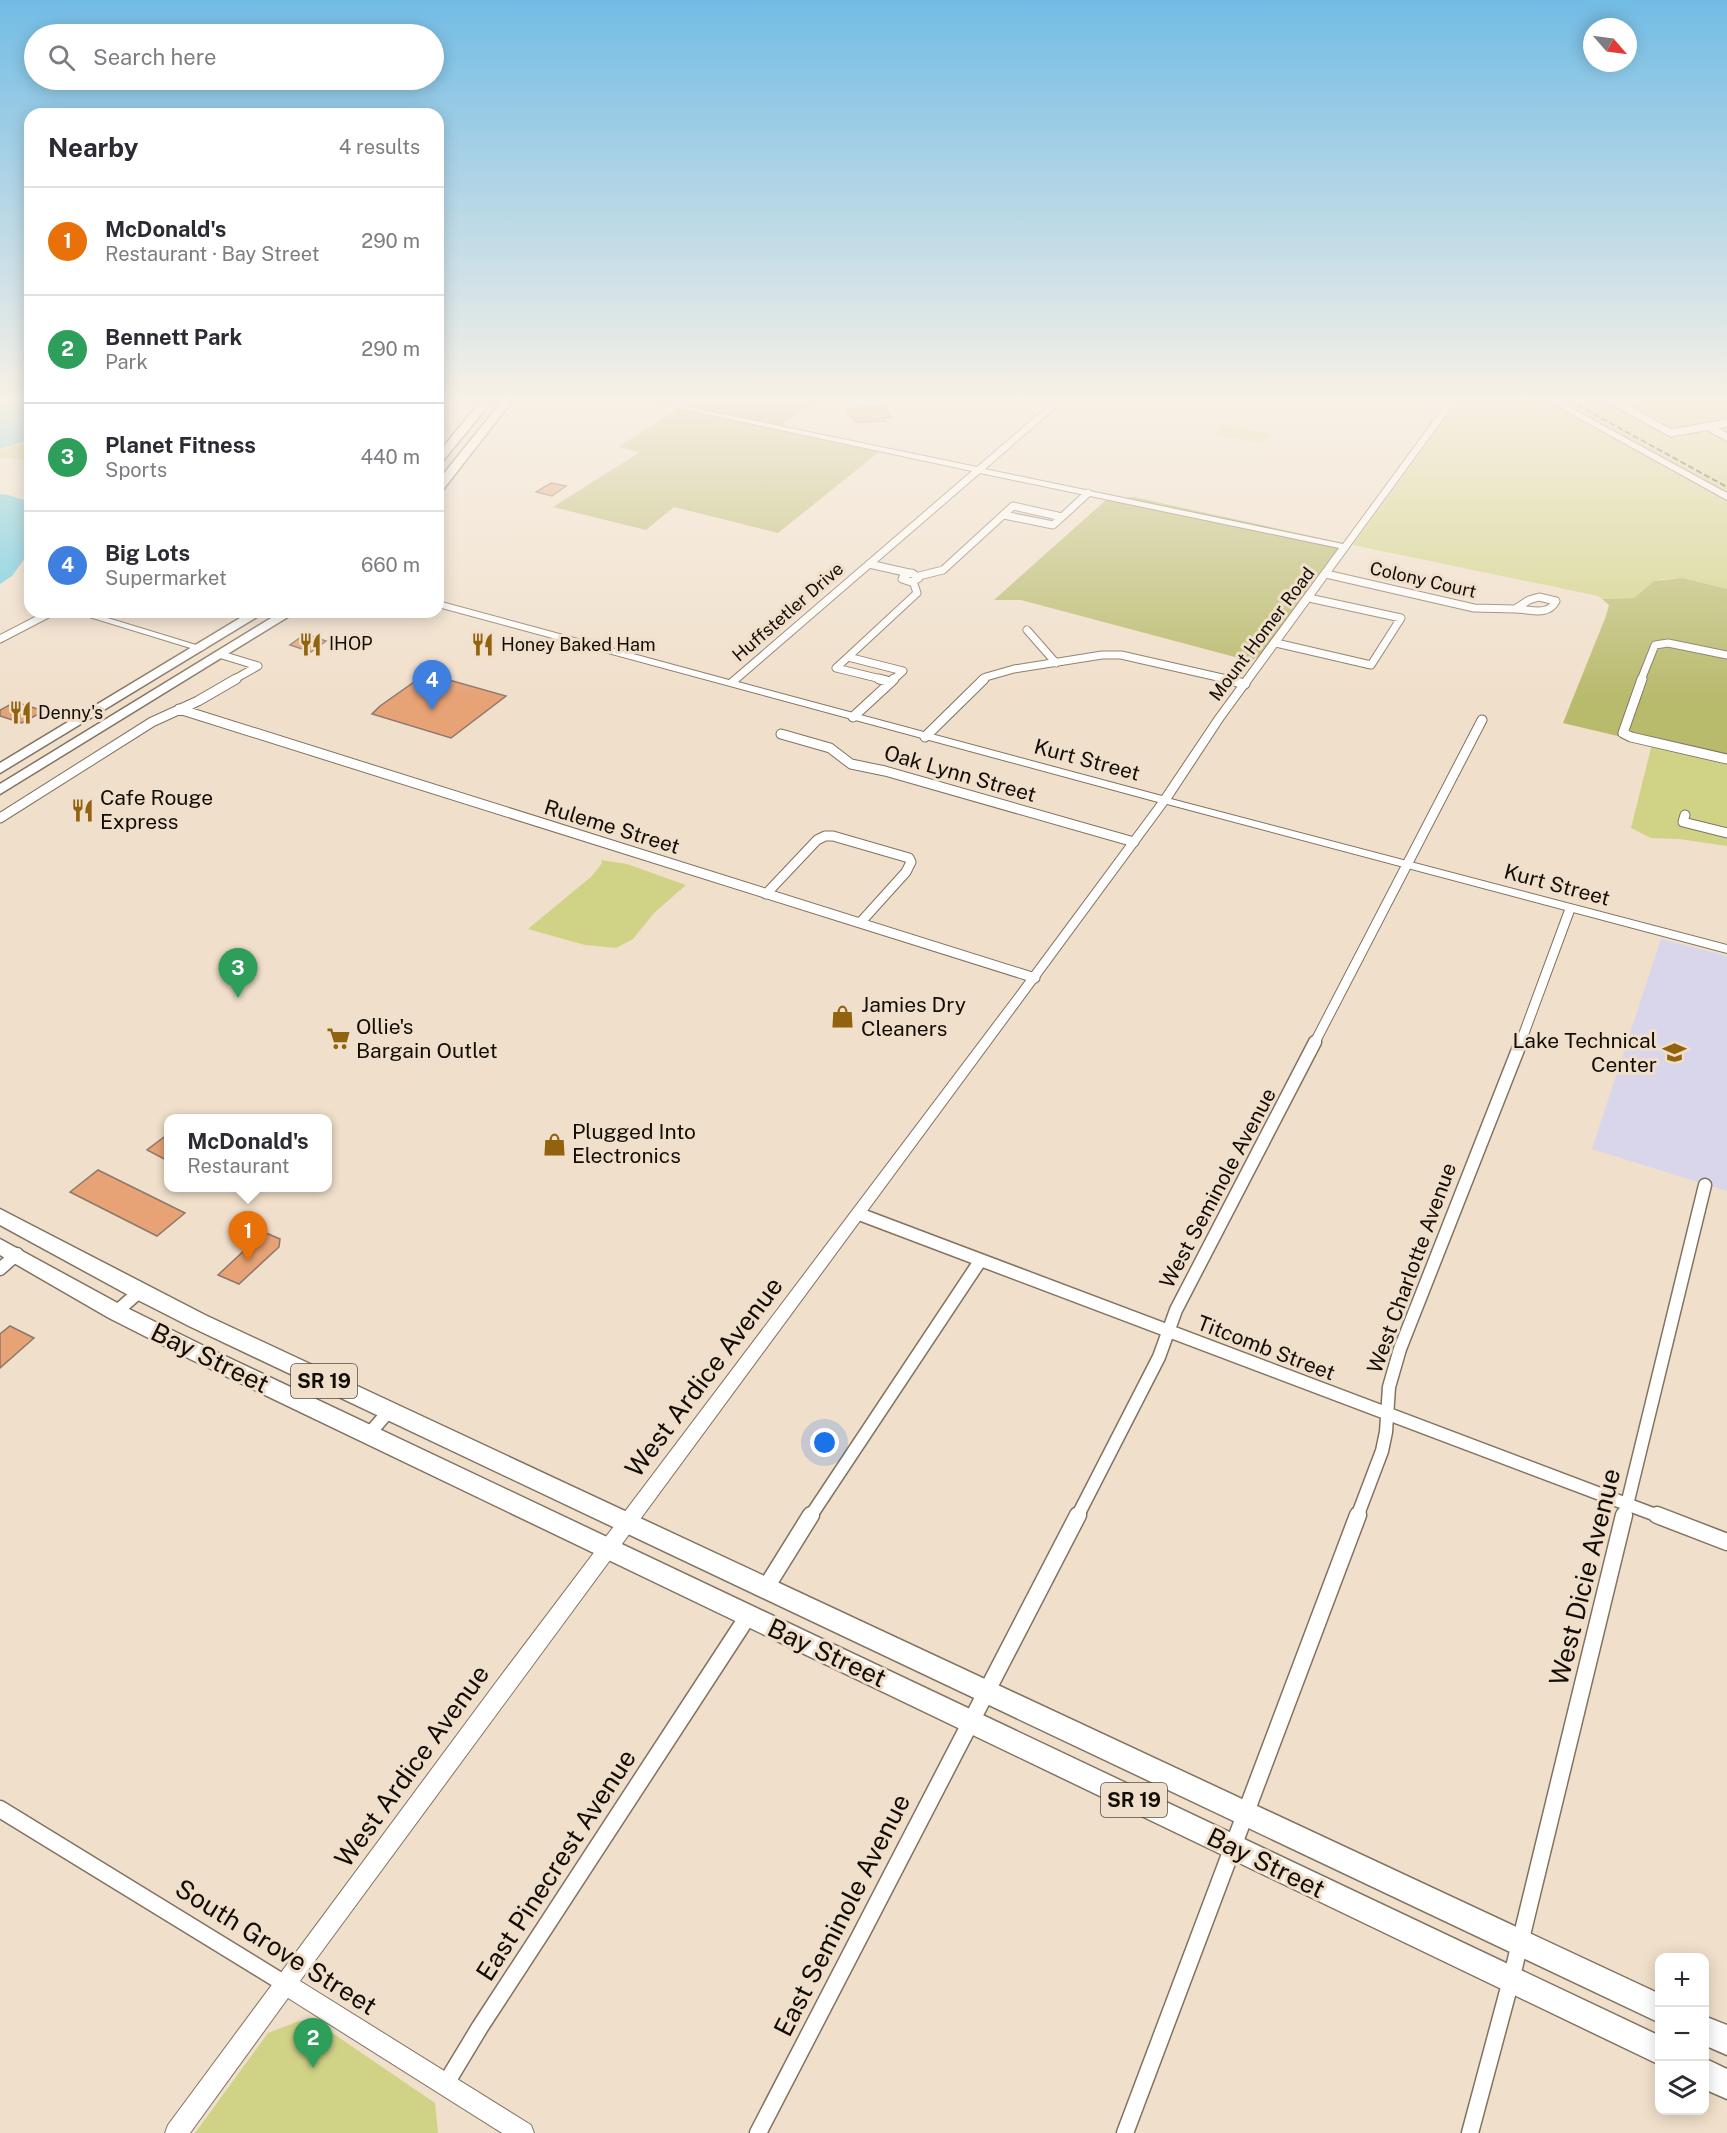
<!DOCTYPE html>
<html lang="en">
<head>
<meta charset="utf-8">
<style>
	:root { --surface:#fff; --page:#f7f7f7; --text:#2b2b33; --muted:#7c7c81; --line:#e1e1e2; --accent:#91630f }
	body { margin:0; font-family:"Public Sans",sans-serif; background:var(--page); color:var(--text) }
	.controls { position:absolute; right:18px; bottom:18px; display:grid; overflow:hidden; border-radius:12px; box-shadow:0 3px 15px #0003 }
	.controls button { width:54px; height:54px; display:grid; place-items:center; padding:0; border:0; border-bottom:2px solid var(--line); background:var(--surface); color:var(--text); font:30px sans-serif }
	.compass { position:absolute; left:1583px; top:18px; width:54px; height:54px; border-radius:50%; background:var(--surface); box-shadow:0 3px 15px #0003; rotate:118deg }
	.you { position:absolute; left:825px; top:1443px; width:21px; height:21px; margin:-15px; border:4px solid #fff; border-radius:50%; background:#1a73e8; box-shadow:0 0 0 9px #1a73e833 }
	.badge { display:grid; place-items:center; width:39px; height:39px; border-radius:50%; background:var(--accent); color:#fff; font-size:20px; font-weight:700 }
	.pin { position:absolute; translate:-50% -50px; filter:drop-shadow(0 2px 3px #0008) }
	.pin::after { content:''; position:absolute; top:32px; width:21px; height:18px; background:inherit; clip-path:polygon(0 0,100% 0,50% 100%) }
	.popup { position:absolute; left:164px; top:1114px; width:168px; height:78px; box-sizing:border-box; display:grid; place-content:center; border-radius:12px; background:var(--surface); filter:drop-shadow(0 2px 4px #0005); font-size:20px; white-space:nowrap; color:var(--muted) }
	.popup b { font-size:22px; color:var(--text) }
	.popup::after { content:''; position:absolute; left:50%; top:100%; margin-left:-12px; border:12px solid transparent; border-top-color:var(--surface) }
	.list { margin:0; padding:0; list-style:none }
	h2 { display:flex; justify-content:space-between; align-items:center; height:78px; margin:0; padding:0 24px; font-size:26px }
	h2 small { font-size:20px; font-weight:400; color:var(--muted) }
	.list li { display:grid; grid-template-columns:39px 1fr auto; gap:18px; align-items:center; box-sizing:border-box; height:108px; padding:0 24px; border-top:2px solid var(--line) }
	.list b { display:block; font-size:22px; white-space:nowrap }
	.list p { margin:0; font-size:20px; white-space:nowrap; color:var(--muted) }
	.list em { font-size:20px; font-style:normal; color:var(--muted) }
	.icon { flex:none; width:33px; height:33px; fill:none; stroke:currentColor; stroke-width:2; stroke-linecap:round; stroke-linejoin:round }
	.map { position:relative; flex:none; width:1727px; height:2133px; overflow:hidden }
	.search { position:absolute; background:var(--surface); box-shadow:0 3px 15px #0003; left:24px; top:24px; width:420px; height:66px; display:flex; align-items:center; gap:15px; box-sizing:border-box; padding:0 21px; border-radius:33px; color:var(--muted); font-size:22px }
	.panel { position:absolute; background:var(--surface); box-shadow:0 3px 15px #0003; left:24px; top:108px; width:420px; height:510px; border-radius:18px }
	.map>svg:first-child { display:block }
</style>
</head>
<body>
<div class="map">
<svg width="1727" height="2133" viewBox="0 0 1727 2133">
	<rect width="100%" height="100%" fill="#f0dfca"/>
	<path fill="#d9d5ea" d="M1661,939L1727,956V1191L1592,1149Z"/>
	<path fill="#d0d386" d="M1458,401H1548L1727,500V589L1683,578L1664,579L1654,581L1634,598L1602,599L1598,596L1353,545Z
		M1557,401H1727V494Z
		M1224,424L1271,434L1264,443L1214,435Z
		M30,442V460L0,458V450Z
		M1652,744L1727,762V846L1679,839L1651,838L1631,828Z
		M601,860L627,864L686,885L654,913L633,939L616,948L585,945L528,929L592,876L602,863Z
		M299,2021L322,2026L435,2103L438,2133H195L268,2033Z"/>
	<path fill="#b8ba6c" d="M691,401H817L779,427L683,406Z
		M678,409L879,452L778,533L674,507L646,530L553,507L640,452L618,447Z
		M1134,497L1343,543L1122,498Z
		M1106,500H1110L1340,548L1261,655L1250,661L1021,600H994Z
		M1683,578L1727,589V762L1563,723L1606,616L1609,605L1602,599L1634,598L1654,581Z"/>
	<path fill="#61c8e0" d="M0,401H30V440L0,449Z
		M0,494L8,495L30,502V551L12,576L0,584Z"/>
	<path fill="#e7a276" stroke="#8d786b" stroke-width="1.5" d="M879,406L883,407L891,417L883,418L886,421L856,422L846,410Z
		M551,483L566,486L552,496L536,492Z
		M305,634L326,641L311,652L290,645Z
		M431,675L435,676L506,696L451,738L372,714L380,706L417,680Z
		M15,702L44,711L22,723L0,716V710Z
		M168,1134V1161L147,1150Z
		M98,1170L185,1213L157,1236L70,1192Z
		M264,1232L280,1239L279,1247L239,1284L218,1275Z
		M10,1326L34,1338L0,1368V1334Z"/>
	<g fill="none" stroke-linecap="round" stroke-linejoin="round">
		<defs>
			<path id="minor-far3" d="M1613,401L1671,433L1727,423
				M1709,427L1727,437
				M1062,517L1088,493
				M869,564L909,573
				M912,573L919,578L911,582L902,579L904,575Z
				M1326,574L1474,608L1515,609
				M919,576L943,570L1013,506L1062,517L1053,525L1004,515
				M1539,597L1556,601C1548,617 1530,609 1515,609L1529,600Z
				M1027,630L1056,663
				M0,639L52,612
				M1276,643L1371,665L1401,618L1309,598
				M222,655L258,666
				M848,657L903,671L893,680
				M848,657L836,668L885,680
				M848,657L917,593L913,581
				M233,680L258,666
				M982,680L986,677L1014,669L1102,655H1121L1231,680
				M1641,680L1655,645L1668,643L1727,655"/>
			<path id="minor-far2" d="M879,679L891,682L894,679
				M1225,679L1245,684
				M1642,679L1623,733L1631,737L1727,759
				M179,709L1035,978
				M853,717L891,682
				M781,734L830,748L851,764L885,771L1134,842
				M925,737L984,679
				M1685,815L1683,822L1727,833
				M0,818L152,722L198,701L236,679
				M766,894L817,840L825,836H833L909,858L911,862L906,872L860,923
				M1314,1044L1482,720
				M1520,1044L1570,909"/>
			<path id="minor-far1" d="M859,1214L1661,1517
				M0,1269L17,1254
				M116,1312L139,1292
				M369,1434L389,1411
				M810,1517L980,1261
				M1077,1517L1159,1357L1176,1310L1315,1042
				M1357,1517L1382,1451L1386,1432L1389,1387L1400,1349L1521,1042
				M1624,1517L1705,1185"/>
			<path id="minor" d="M1657,1515L1727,1542
				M765,1589L811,1515
				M0,1809L285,1984
				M445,2085L480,2027L748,1616
				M758,2133L1078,1515
				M1125,2133L1358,1515
				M1470,2133L1511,1980L1624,1515"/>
			<path id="tertiary" d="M645,401H660L977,467L1054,401H1063L985,469L1343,544L1448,401H1456L1223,720L1171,799L1727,945V953L1167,804L300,1981L531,2125L534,2133H502L288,1998L190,2133H165L168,2125L497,1681L1015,995L1158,802L438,607V601L729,680L972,471ZM980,473L1339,548L1215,717L1162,796L738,682Z
				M1548,401H1558L1727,493V500Z
				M73,612H88L206,648L201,651L197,650Z"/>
			<path id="primary" d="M481,401H492L442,462L438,463V453Z
				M502,401H512L442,491L438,492V481Z
				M250,612H265L0,773V763Z
				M281,612H296L0,794V784Z
				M0,1209L205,1315L1660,1994V2023L191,1327L132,1297L0,1225Z
				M0,1239L123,1306L206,1347L1660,2036V2065L190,1359L109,1318L0,1255Z
				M1704,2016L1727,2025V2055L1704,2045Z
				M1704,2058L1727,2069V2099L1704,2089Z"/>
		</defs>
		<use href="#minor-far3" stroke="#817360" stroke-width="9"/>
		<use href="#minor-far2" stroke="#817360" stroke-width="11"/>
		<use href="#minor-far1" stroke="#817360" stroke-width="15"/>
		<use href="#minor" stroke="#817360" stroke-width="19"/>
		<use href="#tertiary" stroke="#817360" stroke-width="2"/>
		<use href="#primary" stroke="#817360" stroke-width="3"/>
		<use href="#minor-far3" stroke="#fff" stroke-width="7"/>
		<use href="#minor-far2" stroke="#fff" stroke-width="9"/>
		<use href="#minor-far1" stroke="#fff" stroke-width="12"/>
		<use href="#minor" stroke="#fff" stroke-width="16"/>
		<use href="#tertiary" fill="#fff" fill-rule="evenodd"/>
		<use href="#primary" fill="#fff" fill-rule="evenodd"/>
		<path stroke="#3b332a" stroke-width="2" stroke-dasharray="6 3" stroke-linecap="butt" d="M1570,401L1727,487"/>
	</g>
	<linearGradient id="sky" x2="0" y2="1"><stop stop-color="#72bce5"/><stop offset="0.57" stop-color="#f8f1e7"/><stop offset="1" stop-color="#f8f1e7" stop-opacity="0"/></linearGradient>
	<rect width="1727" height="700" fill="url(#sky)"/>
	<defs>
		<symbol id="restaurant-bare" viewBox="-9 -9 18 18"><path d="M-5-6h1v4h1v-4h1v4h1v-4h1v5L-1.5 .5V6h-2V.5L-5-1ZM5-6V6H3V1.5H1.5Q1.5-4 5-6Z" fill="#91630f" stroke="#f0dfca" stroke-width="2.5" paint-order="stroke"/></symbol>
		<symbol id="shop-bare" viewBox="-9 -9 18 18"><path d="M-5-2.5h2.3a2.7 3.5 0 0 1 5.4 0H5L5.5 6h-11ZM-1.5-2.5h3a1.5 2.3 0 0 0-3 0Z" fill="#91630f" stroke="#f0dfca" stroke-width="2.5" paint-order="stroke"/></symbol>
		<symbol id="supermarket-bare" viewBox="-9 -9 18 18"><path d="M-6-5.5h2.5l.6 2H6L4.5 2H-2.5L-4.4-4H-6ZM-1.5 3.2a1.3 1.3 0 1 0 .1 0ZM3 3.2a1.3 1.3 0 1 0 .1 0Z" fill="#91630f" stroke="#f0dfca" stroke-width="2.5" paint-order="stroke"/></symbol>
		<symbol id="school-bare" viewBox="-9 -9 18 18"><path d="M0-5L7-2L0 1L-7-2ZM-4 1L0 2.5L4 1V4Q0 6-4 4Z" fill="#91630f" stroke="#f0dfca" stroke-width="2.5" paint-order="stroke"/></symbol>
	</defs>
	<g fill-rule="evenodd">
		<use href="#restaurant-bare" x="294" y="628" width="33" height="33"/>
		<use href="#restaurant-bare" x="466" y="628" width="33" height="33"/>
		<use href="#restaurant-bare" x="4" y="696" width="33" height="33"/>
		<use href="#restaurant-bare" x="66" y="794" width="33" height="33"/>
		<use href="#shop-bare" x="826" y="1000" width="33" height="33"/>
		<use href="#supermarket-bare" x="322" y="1022" width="33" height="33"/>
		<use href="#school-bare" x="1658" y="1036" width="33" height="33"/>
		<use href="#shop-bare" x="538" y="1128" width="33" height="33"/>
	</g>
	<g text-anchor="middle" stroke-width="6" stroke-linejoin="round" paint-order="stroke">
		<g font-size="18" fill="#130d07" stroke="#f0dfca">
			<text transform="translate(1423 580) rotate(13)" y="6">Colony Court</text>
			<text transform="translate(788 612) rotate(-41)" y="6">Huffstetler Drive</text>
			<text transform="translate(1262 634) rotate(-53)" y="6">Mount Homer Road</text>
		</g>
		<g font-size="18" fill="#130d07" stroke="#f0dfca" text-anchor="start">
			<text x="329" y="650">IHOP</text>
			<text x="501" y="651">Honey Baked Ham</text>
			<text x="38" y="719">Denny's</text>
		</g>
		<g fill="#f0dfca" stroke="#554c42" stroke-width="1.5">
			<rect x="291" y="1364" width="66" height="34" rx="4.5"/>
			<rect x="1101" y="1783" width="66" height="34" rx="4.5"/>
		</g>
		<g font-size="20" font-weight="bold" fill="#130d07">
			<text x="324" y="1388">SR 19</text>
			<text x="1134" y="1807">SR 19</text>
		</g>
		<g font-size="21" fill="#130d07" stroke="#f0dfca">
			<text transform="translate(1087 760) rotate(15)" y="7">Kurt Street</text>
			<text transform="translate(960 774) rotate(16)" y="7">Oak Lynn Street</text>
			<text transform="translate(612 827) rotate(17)" y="7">Ruleme Street</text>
			<text transform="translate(1557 885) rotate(15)" y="7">Kurt Street</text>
			<text transform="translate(1218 1188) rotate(-62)" y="7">West Seminole Avenue</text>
			<text transform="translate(1412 1268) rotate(-70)" y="7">West Charlotte Avenue</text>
			<text transform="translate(1266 1348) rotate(21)" y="7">Titcomb Street</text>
		</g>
		<g font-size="21" fill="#130d07" stroke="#f0dfca" text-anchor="start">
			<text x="100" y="805">Cafe Rouge<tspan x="100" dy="24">Express</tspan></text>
			<text x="861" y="1012">Jamies Dry<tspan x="861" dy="24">Cleaners</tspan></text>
			<text x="356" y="1034">Ollie's<tspan x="356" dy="24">Bargain Outlet</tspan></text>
			<text x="1657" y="1048" text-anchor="end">Lake Technical<tspan x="1657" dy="24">Center</tspan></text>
			<text x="572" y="1139">Plugged Into<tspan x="572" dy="24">Electronics</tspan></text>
		</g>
		<g font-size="26" fill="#130d07" stroke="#f0dfca">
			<text transform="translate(210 1358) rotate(26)" y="9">Bay Street</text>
			<text transform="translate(704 1377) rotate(-53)" y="9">West Ardice Avenue</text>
			<text transform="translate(1585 1577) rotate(-76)" y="9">West Dicie Avenue</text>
			<text transform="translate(827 1653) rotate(25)" y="9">Bay Street</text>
			<text transform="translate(412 1766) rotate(-54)" y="9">West Ardice Avenue</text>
			<text transform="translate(1266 1863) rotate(26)" y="9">Bay Street</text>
			<text transform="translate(556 1865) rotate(-57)" y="9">East Pinecrest Avenue</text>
			<text transform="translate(842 1915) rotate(-63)" y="9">East Seminole Avenue</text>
			<text transform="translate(276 1947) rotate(32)" y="9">South Grove Street</text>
		</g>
	</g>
</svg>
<div class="controls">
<button>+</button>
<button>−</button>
<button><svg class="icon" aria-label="layers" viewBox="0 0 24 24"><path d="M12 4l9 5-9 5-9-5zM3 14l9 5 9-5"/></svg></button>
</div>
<svg class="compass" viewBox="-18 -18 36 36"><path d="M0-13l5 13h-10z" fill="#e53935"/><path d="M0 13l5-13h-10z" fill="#7c7c81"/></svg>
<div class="you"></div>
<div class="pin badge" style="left:248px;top:1261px;background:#e8710a">1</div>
<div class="popup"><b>McDonald's</b>Restaurant</div>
<div class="pin badge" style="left:313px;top:2068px;background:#2e9e5b">2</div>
<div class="pin badge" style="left:238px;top:998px;background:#2e9e5b">3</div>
<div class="pin badge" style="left:432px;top:710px;background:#3f7fe0">4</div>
<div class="search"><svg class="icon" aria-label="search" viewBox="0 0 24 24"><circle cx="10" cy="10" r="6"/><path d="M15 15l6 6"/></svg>Search here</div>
<section class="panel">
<h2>Nearby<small>4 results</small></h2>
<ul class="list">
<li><span class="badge" style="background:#e8710a">1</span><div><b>McDonald's</b><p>Restaurant · Bay Street</p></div><em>290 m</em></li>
<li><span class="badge" style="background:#2e9e5b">2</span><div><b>Bennett Park</b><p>Park</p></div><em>290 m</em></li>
<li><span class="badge" style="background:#2e9e5b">3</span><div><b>Planet Fitness</b><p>Sports</p></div><em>440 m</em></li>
<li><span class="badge" style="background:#3f7fe0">4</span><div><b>Big Lots</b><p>Supermarket</p></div><em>660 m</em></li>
</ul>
</section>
</div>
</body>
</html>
